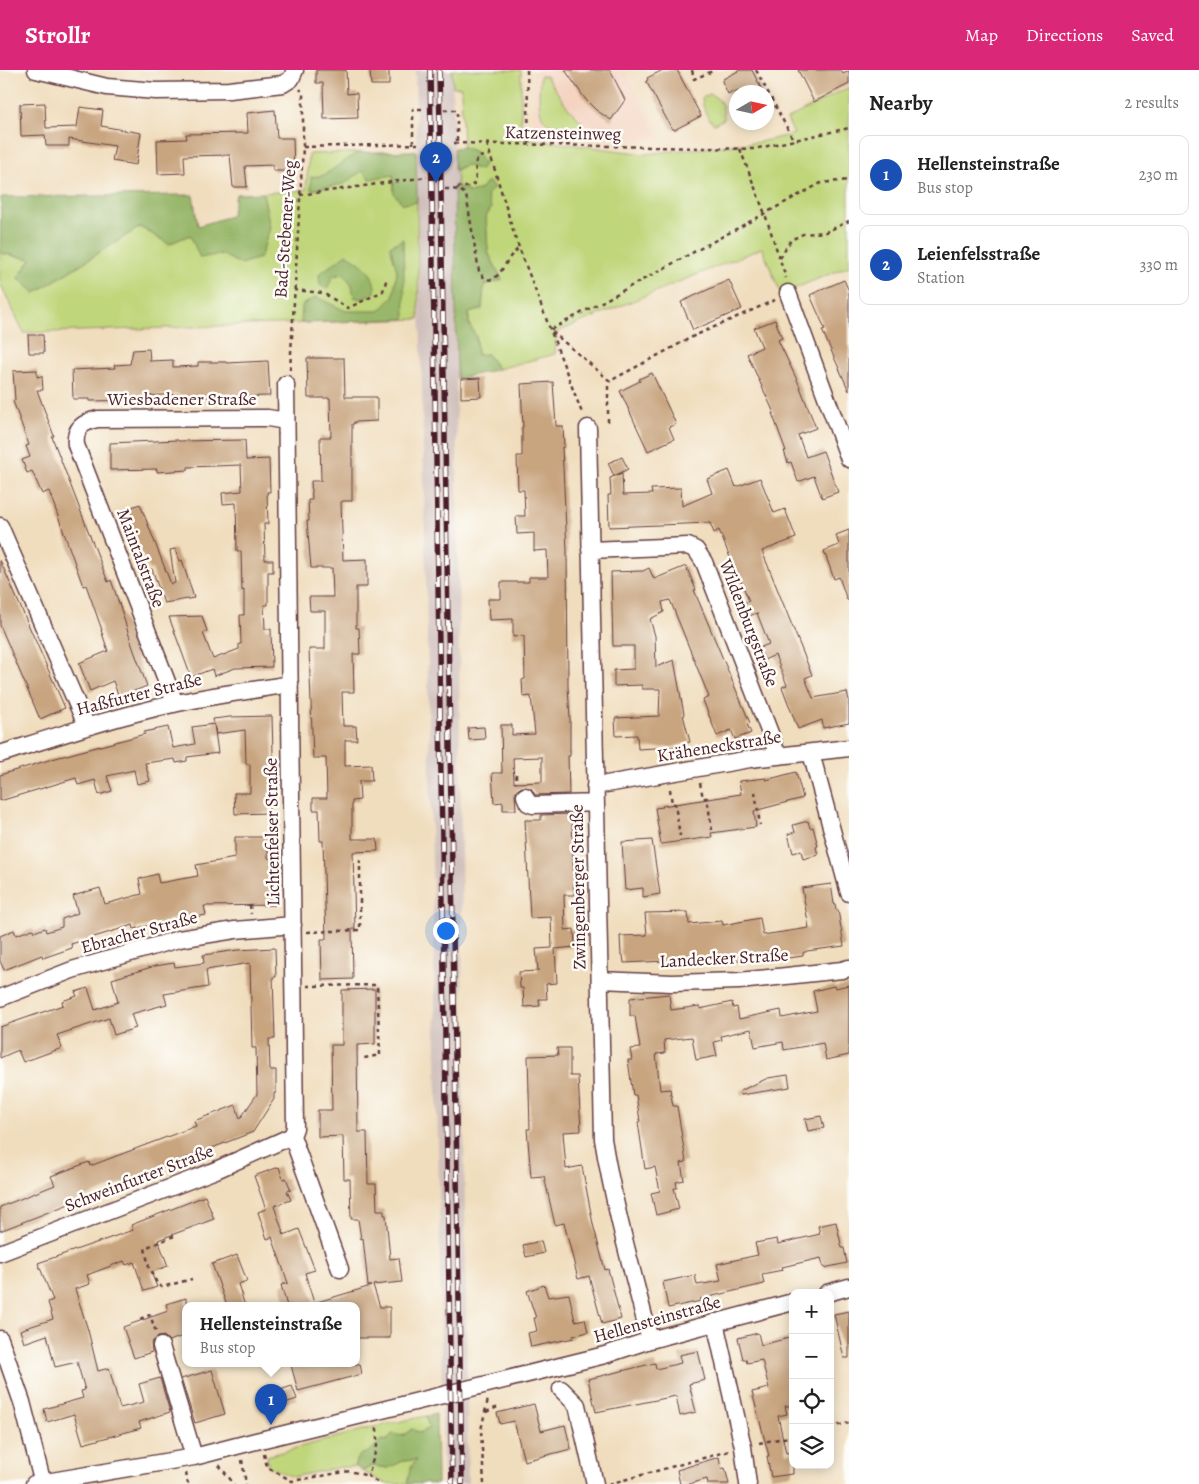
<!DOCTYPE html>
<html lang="en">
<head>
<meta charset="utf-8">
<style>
	:root { --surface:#fff; --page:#f2f2f2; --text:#222; --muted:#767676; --line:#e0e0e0; --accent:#db2777 }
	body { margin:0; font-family:Alegreya,serif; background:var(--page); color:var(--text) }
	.controls { position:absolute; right:15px; bottom:15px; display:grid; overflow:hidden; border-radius:10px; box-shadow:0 2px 12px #0003 }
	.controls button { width:45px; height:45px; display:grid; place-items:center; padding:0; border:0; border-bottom:1px solid var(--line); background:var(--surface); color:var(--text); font:25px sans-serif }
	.compass { position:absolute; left:729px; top:15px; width:45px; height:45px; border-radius:50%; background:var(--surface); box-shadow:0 2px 12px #0003; rotate:81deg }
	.you { position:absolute; left:445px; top:860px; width:18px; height:18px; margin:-12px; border:4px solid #fff; border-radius:50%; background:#1a73e8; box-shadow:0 0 0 8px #1a73e833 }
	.badge { display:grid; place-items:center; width:32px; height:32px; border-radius:50%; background:var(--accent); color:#fff; font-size:16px; font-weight:700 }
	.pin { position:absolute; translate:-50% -41px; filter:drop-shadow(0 1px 2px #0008) }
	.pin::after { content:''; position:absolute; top:26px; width:18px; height:15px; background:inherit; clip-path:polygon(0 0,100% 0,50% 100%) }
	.popup { position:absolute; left:182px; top:1232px; width:178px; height:65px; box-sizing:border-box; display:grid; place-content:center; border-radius:10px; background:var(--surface); filter:drop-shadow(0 1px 4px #0005); font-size:16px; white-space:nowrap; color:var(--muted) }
	.popup b { font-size:19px; color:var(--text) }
	.popup::after { content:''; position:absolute; left:50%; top:100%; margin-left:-10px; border:10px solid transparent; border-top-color:var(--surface) }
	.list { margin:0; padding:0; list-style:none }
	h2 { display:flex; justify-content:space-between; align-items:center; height:65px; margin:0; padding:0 20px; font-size:21px }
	h2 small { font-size:16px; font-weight:400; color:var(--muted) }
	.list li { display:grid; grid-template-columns:32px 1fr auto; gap:15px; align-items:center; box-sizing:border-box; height:80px; margin:0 10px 10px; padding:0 10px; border:1px solid var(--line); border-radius:10px }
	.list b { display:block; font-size:19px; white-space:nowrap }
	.list p { margin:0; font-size:16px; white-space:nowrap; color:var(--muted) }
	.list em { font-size:16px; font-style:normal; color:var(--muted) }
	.icon { flex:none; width:28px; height:28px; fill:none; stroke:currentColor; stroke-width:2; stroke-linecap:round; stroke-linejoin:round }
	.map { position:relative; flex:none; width:849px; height:1414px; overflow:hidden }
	header { display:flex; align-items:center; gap:30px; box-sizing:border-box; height:70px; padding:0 25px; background:var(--accent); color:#fff }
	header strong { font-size:24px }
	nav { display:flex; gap:28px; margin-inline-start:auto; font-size:18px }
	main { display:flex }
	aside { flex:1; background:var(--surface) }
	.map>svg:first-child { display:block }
</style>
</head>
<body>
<header>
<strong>Strollr</strong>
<nav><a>Map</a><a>Directions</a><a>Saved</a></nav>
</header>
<main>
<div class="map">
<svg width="849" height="1414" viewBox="0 0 849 1414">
	<rect width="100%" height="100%" fill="#fdfcf7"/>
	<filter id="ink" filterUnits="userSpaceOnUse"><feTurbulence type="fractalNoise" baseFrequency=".02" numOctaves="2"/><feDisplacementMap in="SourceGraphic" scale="10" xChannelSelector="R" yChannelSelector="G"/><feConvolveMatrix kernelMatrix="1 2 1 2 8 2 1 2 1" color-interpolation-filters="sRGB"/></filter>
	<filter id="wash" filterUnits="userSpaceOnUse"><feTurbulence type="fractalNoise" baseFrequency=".0096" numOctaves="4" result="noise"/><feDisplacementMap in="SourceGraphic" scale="20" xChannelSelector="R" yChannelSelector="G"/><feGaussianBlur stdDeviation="1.12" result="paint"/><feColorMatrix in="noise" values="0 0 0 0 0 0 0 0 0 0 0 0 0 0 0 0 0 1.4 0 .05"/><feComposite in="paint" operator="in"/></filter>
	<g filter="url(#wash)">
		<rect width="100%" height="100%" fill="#f0ddbd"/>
		<path fill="#f4d3c0" d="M533,0H625L661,70L534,67Z"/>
		<path fill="#d0c0bc" d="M415,0H452L454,100H456L457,115L454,116L468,1414H443L439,1122Z"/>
		<path fill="#c0d67a" stroke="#857a52" d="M452,0H521V68L645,84L760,72L794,64L787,49L849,17V196L781,224L762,178L557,262L555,284L498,299L487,284L477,285L476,267L469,254V243L482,239L484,214L502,210L488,182L486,147L491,138L487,125L481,119L471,123L457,115L456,100L466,95L476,82L463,77L461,17H453Z
			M540,6H546L569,39L581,51V61L578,65H569C563,58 557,58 549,54C535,47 540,19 540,6Z
			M710,24C722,30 724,36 724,49L714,54C706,46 703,39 702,28Z
			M416,81L419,249L24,263L0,213V183L31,189L35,223L140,157L169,174L190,164L222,184L260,188L270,158L263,123L306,120L309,84Z
			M426,1346L429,1358L420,1363L412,1359C403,1366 393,1372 381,1370L372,1380L356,1390V1397H341L293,1407L268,1396L267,1386L374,1357Z
			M417,1390L407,1414H410H386L362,1401L373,1396L388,1398L403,1391Z"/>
		<path fill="#98b76a" stroke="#716b4a" d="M463,77L476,82L484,94L480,100L466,95L454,100V78Z
			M416,81L417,132L403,134L394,124L393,105L370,109L362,101L344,114L311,120V107L324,105L357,83Z
			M488,111L494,118L487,125L491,138L486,147L488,182L502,210L484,215L482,239L469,243V254L476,266L477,285L487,284L498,299L457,309L454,115L471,123L481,119Z
			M263,123L270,158L260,188L240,194L221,184L200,188L190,165L169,174L140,157L35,223L18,208L31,189L0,183L1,127L193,125L198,156L231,146L236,124Z
			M403,169L405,249L301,253L302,235L316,227L346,241H379L393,227L397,201L390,176Z
			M347,184C361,193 376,203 375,222L361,229L354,227L352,215L344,204L333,206L327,219L320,215L319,204Z
			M436,1344L437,1414H428L426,1412L421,1414H407L411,1397L416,1390L403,1391L388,1398L373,1396L362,1401L356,1397V1390L361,1384C370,1384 375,1376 381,1370L387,1371L392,1364L403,1366L412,1359L420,1363L429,1358L426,1346Z"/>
		<g id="blocks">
			<path fill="#c8a47f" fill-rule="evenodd" d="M316,0H346L347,24L357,23L358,48L324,49L323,13H316Z
				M370,0H389V15H371Z
				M565,0H610L625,30L611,50L596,40L586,30Z
				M663,0H677L701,46L674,60L673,58L672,59L646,11L648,10L647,8Z
				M740,0H752L763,22H731L728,24L722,11L723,9Z
				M798,0H841L843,4L849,1V14L814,32Z
				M45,33L46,58L77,57L80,37L103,40L101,56L141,63L136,95L112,91L115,76L69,69V76H46L45,65L21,66L20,34Z
				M275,40L277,68H293L294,101H273V95L245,96L247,117H233L230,85L184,86L185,103L158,104L157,70L187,69L186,64L248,63L247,43Z
				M729,210L742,239L693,260L681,232Z
				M844,210L849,221V321L822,260L825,259L810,225Z
				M775,250L782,268L778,270L798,312L816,358L798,365L806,387L823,381L838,422L822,428L814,406L798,412L791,392L788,393L784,381H786L772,343H774L747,284L762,277L754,258Z
				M28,265H43L44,283H29Z
				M149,279L150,291L173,290V297L198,296V292H226V293L268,291L270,326L179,328V324L144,326V330L89,331V329H73L72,300L115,298L114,295L130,294L133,280Z
				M307,288H344L345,327H377V351L354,352V354H352V431H343L341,432L343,490L367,489V517H356V558H359L360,584H353L354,622H342L343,656H356L357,670H345V696L371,695L372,711H359L360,730L352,731V769H377L378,781L353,782L355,859H352L353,909L322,910L321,869H326L323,771H320L319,740H313V728H327L326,688H313L309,579H325V541H310L309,527H333L332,498H311L307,451H309L308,430H312L311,411H321L320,367H331L330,328H308Z
				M37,300V307L42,306L43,320H37L54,366L52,367L108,512L111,510L119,533L133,578L147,616L119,627L113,611L90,621L79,593L108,581L101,560H102L86,515L83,516L49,421L42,424L32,401L27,403L22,390L30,387L26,376L29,375L13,331L15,330L13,301Z
				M652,303L676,354L669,357L674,369L648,381L620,321L640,311L639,309Z
				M480,308L481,327L461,328V309Z
				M553,312L556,356H563L564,377H562L567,480L568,617L570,649V686H568L569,724L535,725L531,718L522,717L517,720L515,724L516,740H503V732L494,733L492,703H502L501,655H512V665L535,664L531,626L523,627L522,610L525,609L524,566L513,567V549L489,550L488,529H501V512H529V507H548L547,480L534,481V463L517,464L516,446H525L524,420H518L517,386H522V357H523L521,314ZM542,687V712L514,713L513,688Z
				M178,370V371L245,370L246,390L269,389L270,422H267L268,454H264L265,490H273V502H268V535H264L265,559H271L272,597L235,598L214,606L212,599L191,607L169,547L202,546L207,561L203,563L213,589L239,579V574H241L240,545H244V520L242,521L241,481H237L236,433L223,434L222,423L242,421L241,395L188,397V400L157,402V399L110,400V373Z
				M622,387L628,399L614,406L608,393Z
				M729,400L736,417L760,408L774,443L785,439L796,468L762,481L812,605L805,608L813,628L847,622L849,630V653L823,658L822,650L798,659L782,617L787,615L775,585L764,590L759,578L769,574L757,543L747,547L741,534L749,531L737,502L730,505L725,493L731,490L719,460L714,463L710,453L609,457L608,425H611L610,408L622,403L623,425L652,424L651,419L681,418L682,436L712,423L707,409Z
				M140,434L171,514L175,513L170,480L175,479L180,491L182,490L194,528L164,533L152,499L149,500L124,440Z
				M849,460V530H847L839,507L834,509L824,481L839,475L836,465Z
				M0,490L65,638L40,649L0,555Z
				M686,496L696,520H694L750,653L747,654L751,663L735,669L731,660L717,666L703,630L709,627L670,530L662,532L664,542L650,549L655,566L656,597L674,590L684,644L683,645L690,672L673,677L638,679L637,665L616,666L615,648L659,646L660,619H642V615L614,616V600L634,599V576H613L611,502L643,501L649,498L654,509Z
				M272,646L274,722H269V743L235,744L234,723H250V694H246L245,660L216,664L214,654L218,683L187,687V691L176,693L175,689L145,693L150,711L137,714L134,700L107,706L112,721L99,725L95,710L78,715L76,708L0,731V705L52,689L145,664L144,662L168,657L173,678L195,674L192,657L214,654L213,649L230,647Z
				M484,657L485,669L469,670L468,658Z
				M796,702L803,728L754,741L756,757L711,763L712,767L661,774L655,738L663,737L662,736L741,724L739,711L766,708V710Z
				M572,744L574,825H564L565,860L574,859L575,877L555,879L557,913L546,914L547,929H539L540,936L524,937L523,918H520L519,902L538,901L536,879L552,878L551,847L530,848L525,750H541V745Z
				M808,751L810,758L813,757L818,776L816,777L818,785L803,789L801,781L793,783L788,764L795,762L793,755Z
				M235,767H268V788H273L275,835L204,836L206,845L180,850V848L134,859L133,855L71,874L72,878L43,888L42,885L4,900L0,891V866L14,860L16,865L33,859L34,862L45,858L46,862L62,857V849L78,843L73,826L100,818L105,834L142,824L139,809L157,804L159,813L198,806L196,795L235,788Z
				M652,770L660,824L643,827V818L625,820L622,772Z
				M831,814L834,834H835L836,840H838L844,876L807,881L803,883V886L781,889L780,884H778L777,879L745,886V889L733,891V889L692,894V892L666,894V891L624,893L623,885H621L620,866L647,865L645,843L688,842L689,854L722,851L723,855L760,848L763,865L809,858L802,818Z
				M275,878L276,907H273L275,969H269L270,1000H276V1023H274V1029L253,1062L0,1161V1137L55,1115L51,1106L89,1092L90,1096L188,1059L196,1056L194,1051L236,1035L240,1049L257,1024L256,978H252L250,893L206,900L208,917L164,924L167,934L131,944L136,958L114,965L109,948L57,965L62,978L23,992L18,980L0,988V957L63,935L62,931L77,926L75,922L88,918L95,940L118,932L112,909L155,896L174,893L175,897L204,893L203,885L238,880Z
				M849,915V985L826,990L823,973L784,980L783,972L755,977L751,959L721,966L722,970L714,972L717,986L696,990L692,967L664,970L665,983L656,984L660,1020L670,1019L673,1036H677L686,1092L681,1093L684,1110L676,1112L677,1118H674L679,1139L656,1145L651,1123L660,1121L655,1097L645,1099L638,1052L640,1051L636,1025H633L628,990H632L630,979L640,978L635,946H630V928L669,924L671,940L700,936V939L732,932L733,938L737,937L739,949L781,940L782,948L817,941L813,921L834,916L835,918Z
				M375,919V974L357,975L358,1062H367L368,1114H376L377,1140H384V1145H386L390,1189L399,1188L402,1212L373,1215L380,1237H390V1268H356V1236H287L281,1215L288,1213L272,1167L267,1169L258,1142L266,1139L254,1106L279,1097L283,1109L286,1108L291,1120L287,1121L291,1130L274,1136L284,1165L299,1159L315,1200L305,1203L314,1233L371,1216H368L363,1168L361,1169L358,1149H351L350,1109H344L343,1066L318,1067V1040H332L331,975H342V920Z
				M557,978H570V1006H578L581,1061L563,1062L566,1099L582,1096L593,1154L605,1200L608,1199L621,1249L602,1254L589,1206L578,1209L564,1153L555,1155L544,1106L531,1107L527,1059H530L528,986L558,985Z
				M788,1005L790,1017L741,1025L740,1021L768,1008Z
				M821,1046L824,1058L808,1061L805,1049Z
				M205,1126L214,1149L158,1170L168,1196L151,1202L157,1217L144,1221L134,1192L126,1195L124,1191L87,1205L90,1214L75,1219L88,1260L98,1301L109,1298L120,1338L144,1332L139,1314L160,1308L170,1342L139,1352L141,1358L83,1374L74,1344L47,1352L44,1339L83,1328L81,1321L85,1320L77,1292L55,1297L47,1265L24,1273L20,1260L53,1249L48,1232L53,1230L38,1193L133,1160L131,1155Z
				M836,1152L842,1178H844L847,1193L824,1198L821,1188L782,1197L783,1200L762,1204L764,1214L700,1229L701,1231L668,1238L663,1212L695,1205L697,1215L721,1211L717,1194L758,1185L755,1173L777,1169L778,1174L820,1164L818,1156Z
				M541,1171L544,1183L526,1187L523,1175Z
				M237,1185L247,1211L238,1214L245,1236H227L212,1194Z
				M544,1215L548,1227L569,1224L575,1251L585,1249L588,1262L573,1266L574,1268L531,1277L528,1263L537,1261L534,1248H536L527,1221Z
				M186,1228V1265L169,1271L164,1266L158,1267L151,1273L152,1282L134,1288L123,1257L168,1241L166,1234Z
				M849,1241V1288H844L834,1244Z
				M758,1263L761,1275L793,1267V1336H785L787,1344L778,1346L786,1383L793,1382V1404L771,1407L767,1386H769L752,1322L769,1318L762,1290L747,1293L746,1289H743L738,1268Z
				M698,1281L705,1310L689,1314L696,1342L680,1346L676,1326L596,1342L588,1309L655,1293L656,1299L681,1293L679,1285Z
				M298,1294H360L362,1304L298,1321L291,1295Z
				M212,1300L225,1344L195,1353L181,1309Z
				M292,1316L297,1329L285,1333L280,1320Z
				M534,1334L541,1361L565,1355L571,1379L524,1391L514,1351L500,1354L497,1343Z
				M719,1387L721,1399L725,1398L729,1414H708L707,1409L689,1414H680L677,1400Z"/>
		</g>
	</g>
	<g filter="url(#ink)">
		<use href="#blocks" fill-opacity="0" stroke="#633c41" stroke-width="1"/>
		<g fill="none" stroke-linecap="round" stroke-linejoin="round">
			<defs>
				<path id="minor" d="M36,0L107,17L156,21L229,20L283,14L291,9L295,0
					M788,223L849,389
					M286,314L295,1058L292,1066L340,1199
					M588,358L603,1069C614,1137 633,1203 650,1270
					M0,456L87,657
					M590,480L688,476L696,480L704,492L773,671L777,686
					M174,634L172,625L76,375C74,358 83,352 98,349L268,348L286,351
					M811,683L849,823
					M0,684C57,666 114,647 173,634C211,625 251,621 290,614
					M595,716L750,689L849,678
					M525,726L528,733L533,735L596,733
					M600,910L672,913L739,911L842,900L849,898
					M0,928L72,900L179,869L235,860L293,855
					M0,1183L216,1100L292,1066
					M827,1223L849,1217
					M715,1252L743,1377L748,1414
					M0,1269L22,1332L43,1414
					M161,1276L194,1387
					M561,1319L577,1335L595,1414
					M34,1414L194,1387L252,1372L605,1285L650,1270L793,1232"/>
			</defs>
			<use href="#minor" stroke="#633c41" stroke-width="19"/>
			<path stroke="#633c41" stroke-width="2.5" stroke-dasharray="4 4" stroke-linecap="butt" d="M527,0L529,73
				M692,0L694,9L715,0
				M756,0L794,71
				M444,40H457V73
				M454,73L754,79L849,58
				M413,74V39H426
				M487,74L515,167L582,343
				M303,77L418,74
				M740,79L765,144L786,208
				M445,119C453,119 460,119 466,125L479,201C492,223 503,197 510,187C513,183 516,181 519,178
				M457,119L460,117H469L475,113L476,104L475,93L479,87L490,85
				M300,125L427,107
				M780,188L791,170L803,164L826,162L849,151
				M294,220L323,223L348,238L383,221L387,208
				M775,230L694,266L610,311L550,260L821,113L849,110
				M290,300L303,77V23L300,19
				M608,352V316L610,311
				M516,704V713
				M700,713L703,728H707L712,760
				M670,719L672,734H675L680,766
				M755,722L760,755
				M250,835L251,844
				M307,862L360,860V790
				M307,916L377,915L380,985L364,988
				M174,1166L145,1178L149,1198L158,1215L162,1217L192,1209
				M140,1249L150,1245L156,1262
				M486,1342L498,1337
				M830,1357L849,1353
				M377,1358V1376L368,1406L380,1414
				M759,1373L793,1366
				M264,1384L267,1397L292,1411L350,1401L368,1406
				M242,1390L246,1414
				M219,1395L234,1414
				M186,1403L188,1414
				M484,1414L481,1360L488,1329
				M609,1414L729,1381"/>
			<use href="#minor" stroke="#fff" stroke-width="16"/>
			<defs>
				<path id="rail" d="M430,0L452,1414
					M439,0L462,1414"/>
			</defs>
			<use href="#rail" stroke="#4a1f2b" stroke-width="5.5"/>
			<use href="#rail" stroke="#fdfcf7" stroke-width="4" stroke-dasharray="11" stroke-linecap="butt"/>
		</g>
	</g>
	<g text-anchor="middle" stroke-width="5" stroke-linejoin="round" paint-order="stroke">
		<g font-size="18" fill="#4a1f2b" stroke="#fdfcf7">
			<text transform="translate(563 63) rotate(1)" y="6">Katzensteinweg</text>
			<text transform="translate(285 159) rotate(-86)" y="6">Bad-Stebener-Weg</text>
			<text x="182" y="335">Wiesbadener Straße</text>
			<text transform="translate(141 488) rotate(69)" y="6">Maintalstraße</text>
			<text transform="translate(749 553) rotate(69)" y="6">Wildenburgstraße</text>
			<text transform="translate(139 624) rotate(-14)" y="6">Haßfurter Straße</text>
			<text transform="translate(719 676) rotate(-9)" y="6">Kräheneckstraße</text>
			<text transform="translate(272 762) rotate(-91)" y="6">Lichtenfelser Straße</text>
			<text transform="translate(578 817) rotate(-91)" y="6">Zwingenberger Straße</text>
			<text transform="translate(139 862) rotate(-15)" y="6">Ebracher Straße</text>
			<text transform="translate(724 888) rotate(-3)" y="6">Landecker Straße</text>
			<text transform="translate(139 1108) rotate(-21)" y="6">Schweinfurter Straße</text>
			<text transform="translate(657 1249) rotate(-16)" y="6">Hellensteinstraße</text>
		</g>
	</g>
</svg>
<div class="controls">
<button>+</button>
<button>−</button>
<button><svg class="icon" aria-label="locate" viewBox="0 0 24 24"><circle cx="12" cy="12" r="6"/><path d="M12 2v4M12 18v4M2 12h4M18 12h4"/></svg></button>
<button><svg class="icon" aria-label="layers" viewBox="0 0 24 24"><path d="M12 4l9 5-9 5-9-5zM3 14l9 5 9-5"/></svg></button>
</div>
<svg class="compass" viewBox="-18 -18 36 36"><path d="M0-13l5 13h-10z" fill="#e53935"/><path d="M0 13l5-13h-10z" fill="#767676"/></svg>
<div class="you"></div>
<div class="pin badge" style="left:271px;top:1355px;background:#1a4fb4">1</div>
<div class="popup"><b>Hellensteinstraße</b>Bus stop</div>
<div class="pin badge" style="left:436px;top:113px;background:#1a4fb4">2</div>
</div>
<aside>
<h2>Nearby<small>2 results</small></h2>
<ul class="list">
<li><span class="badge" style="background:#1a4fb4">1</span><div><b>Hellensteinstraße</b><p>Bus stop</p></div><em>230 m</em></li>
<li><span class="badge" style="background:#1a4fb4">2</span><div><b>Leienfelsstraße</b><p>Station</p></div><em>330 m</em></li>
</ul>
</aside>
</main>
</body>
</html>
